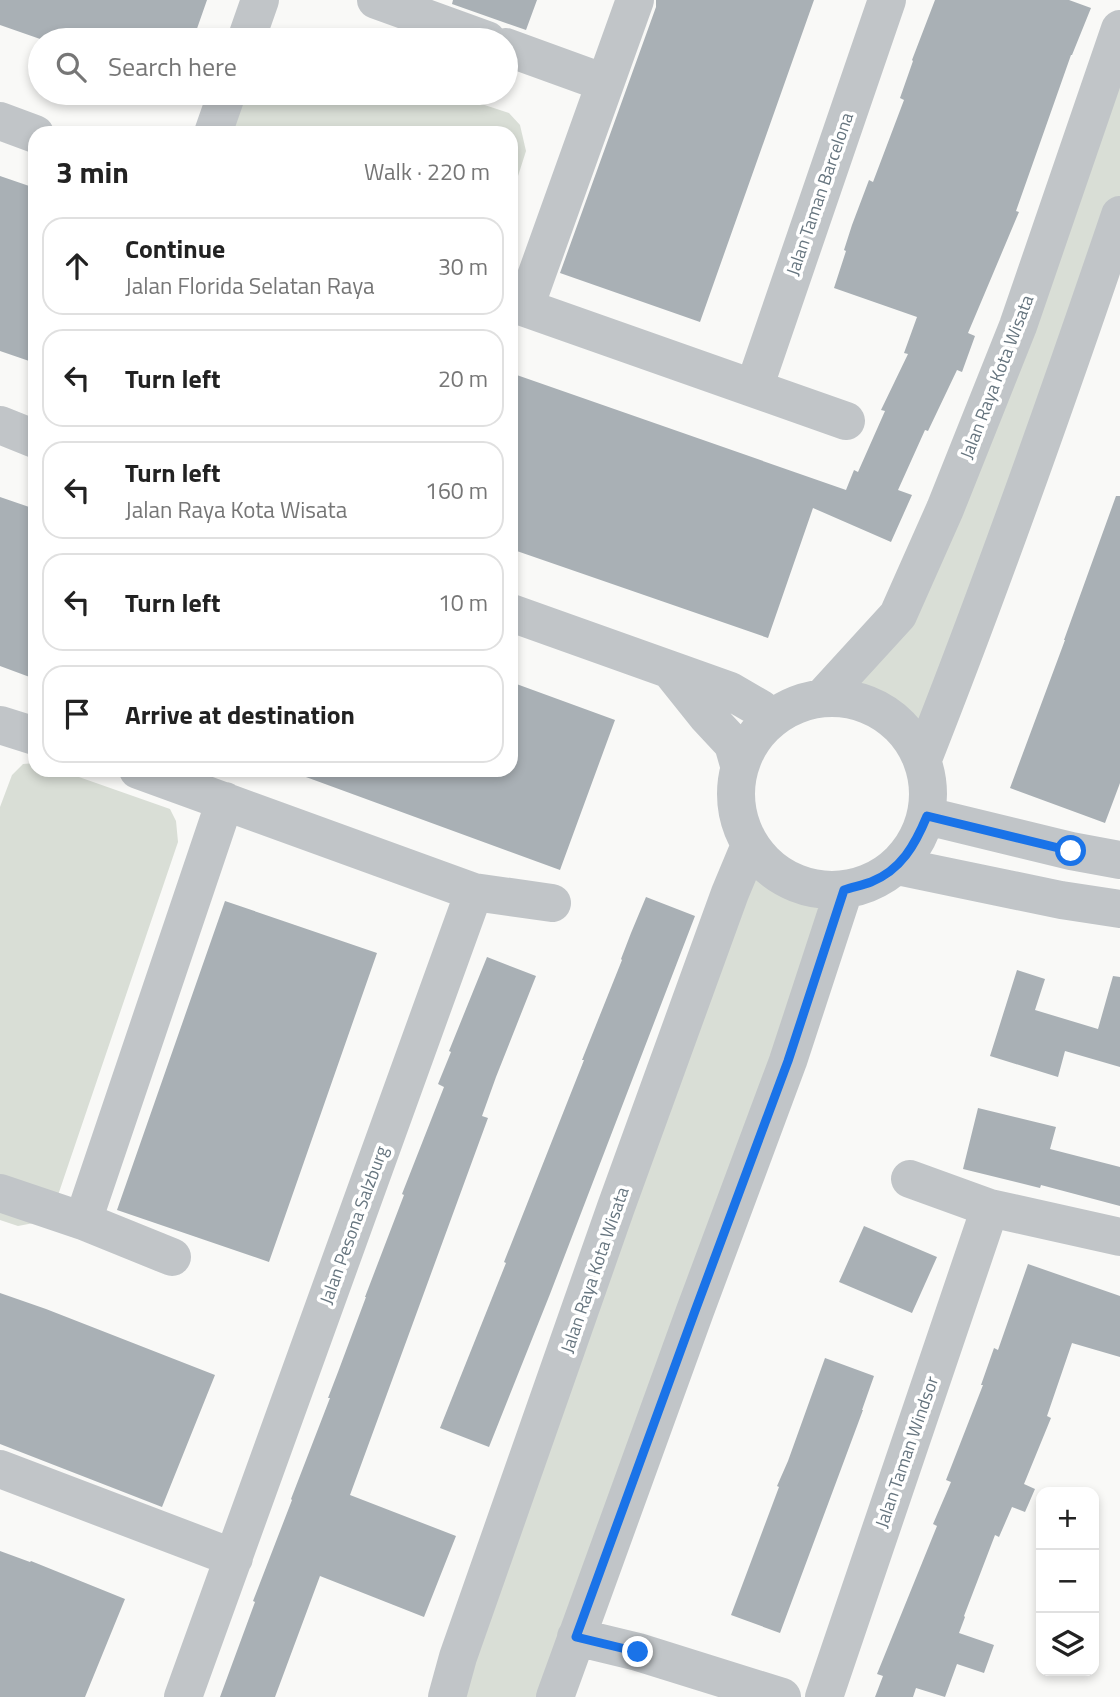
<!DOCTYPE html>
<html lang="en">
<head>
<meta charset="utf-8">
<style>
	:root { --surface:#fff; --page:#f2f2f2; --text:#222; --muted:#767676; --line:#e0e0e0 }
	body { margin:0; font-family:"Titillium Web",sans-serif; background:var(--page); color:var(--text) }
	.controls { position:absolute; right:21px; bottom:21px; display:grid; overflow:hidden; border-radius:14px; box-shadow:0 4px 10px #0003 }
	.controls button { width:63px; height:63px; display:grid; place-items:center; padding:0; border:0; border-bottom:2px solid var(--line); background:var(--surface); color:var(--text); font:35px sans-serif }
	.stop { position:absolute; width:21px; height:21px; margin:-16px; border:5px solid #1a73e8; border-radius:50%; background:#fff }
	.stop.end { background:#1a73e8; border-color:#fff; box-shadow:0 2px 7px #0008 }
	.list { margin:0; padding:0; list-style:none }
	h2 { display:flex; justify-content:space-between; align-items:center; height:91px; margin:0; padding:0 28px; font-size:30px }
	h2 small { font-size:23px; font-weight:400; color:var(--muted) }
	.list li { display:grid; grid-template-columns:46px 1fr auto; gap:21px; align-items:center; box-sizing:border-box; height:98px; margin:0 14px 14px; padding:0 14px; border:2px solid var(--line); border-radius:21px }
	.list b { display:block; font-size:26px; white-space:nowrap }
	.list p { margin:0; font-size:23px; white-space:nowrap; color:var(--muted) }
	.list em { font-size:23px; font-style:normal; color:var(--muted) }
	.icon { flex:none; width:38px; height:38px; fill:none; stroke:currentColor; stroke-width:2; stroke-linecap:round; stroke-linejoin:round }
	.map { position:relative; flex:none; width:1120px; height:1697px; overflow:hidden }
	.search { position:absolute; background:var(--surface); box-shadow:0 4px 10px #0003; left:28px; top:28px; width:490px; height:77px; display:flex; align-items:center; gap:18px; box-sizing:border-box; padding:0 24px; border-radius:38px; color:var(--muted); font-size:26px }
	.panel { position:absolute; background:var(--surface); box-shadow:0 4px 10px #0003; left:28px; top:126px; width:490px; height:651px; border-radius:21px }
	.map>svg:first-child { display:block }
</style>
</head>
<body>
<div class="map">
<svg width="1120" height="1697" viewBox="0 0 1120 1697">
	<rect width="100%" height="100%" fill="#f9f9f7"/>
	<path fill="#d9ded6" d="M1120,31V210L923,759L907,732L883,712L854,700L823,697L898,615Z
		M219,93H448L509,113L520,125L526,151L511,198V133H207Z
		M35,763V770H59L170,809L176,821L178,842L55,1204L39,1222L18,1226L0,1220V807L12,775L23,764Z
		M750,845C780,881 797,889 844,890L554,1697H447Z"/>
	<path fill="#a9b0b5" d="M0,0H207L193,40H43L0,25Z
		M453,0H537L526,30L452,4Z
		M656,0H814L700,322L560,273L656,7Z
		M935,0H1069L1091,8L1072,55H1071L1040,143L1016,211L1019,212L968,333L975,336L962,372L957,370L928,431L925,430L898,490L912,495L891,542L813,508L768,638L511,549V373L846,490L854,470L858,472L885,411L881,410L908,354L904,353L917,317L834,288L846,251L844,250L852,225L869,180L873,182L904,100L900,98L913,61L912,60Z
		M0,176L35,188V363L0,351Z
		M1116,496H1120V783L1105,823L1010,788L1065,640H1064Z
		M0,497L35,509V679L0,666Z
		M511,682L615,720L560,870L295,773L296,770H511Z
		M646,897L695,916L550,1294L489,1447L440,1428L506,1263L504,1262L584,1060H582L622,960L621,959L631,933Z
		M225,901L377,953L269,1262L117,1210Z
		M487,957L536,976L496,1077L482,1116L488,1118L350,1495L456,1536L424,1617L320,1576L275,1697H220L255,1602L253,1601L292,1500L291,1499L330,1398H328L338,1372L366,1297H365L404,1195L402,1194L444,1087L438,1084L451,1052L449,1051Z
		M1017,970L1045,979L1035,1010L1098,1029L1113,976L1120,977V1067L1065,1051L1058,1077L990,1056Z
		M978,1108L1056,1127L1050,1149L1120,1167V1206L1041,1185L1040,1188L963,1169Z
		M864,1226L937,1257L912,1313L839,1282Z
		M1028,1264L1120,1296V1357L1072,1343L1047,1416L1051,1418L1024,1484L1035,1489L1025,1512L1012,1507L999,1537L995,1535L964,1616L965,1617L959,1633L994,1645L984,1673L957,1664L945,1697L916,1688L913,1697H875L883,1676L877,1674L937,1526L933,1524L951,1482L946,1480L983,1385H981L994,1348L998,1350Z
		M0,1293L46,1309L215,1375L162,1507L0,1444Z
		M825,1358L874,1376L862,1410H863L780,1633L731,1615L779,1487L777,1486L788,1461Z
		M0,1551L30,1562L31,1561L125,1599L85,1697H0Z"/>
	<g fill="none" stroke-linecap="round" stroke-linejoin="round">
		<path stroke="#c1c5c8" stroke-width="38" d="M376,0L487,40
			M246,40L260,0
			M506,47L605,83
			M0,121L35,134
			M213,133L227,93
			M511,303L846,421
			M525,307L635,0
			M754,388L887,0
			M0,425L35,439
			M511,613L730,691L761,709L770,719
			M670,670L706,715L733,744L739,765
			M823,697L898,615L945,509L1018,326L1120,29
			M736 794a96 96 0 1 1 192 0a96 96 0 1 1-192 0Z
			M0,725L35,736
			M923,759C994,579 1058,398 1120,215
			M138,770L474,892L552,903
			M927,816L1071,851L1120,860
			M897,866L1061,900L1120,909
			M910,1179L990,1208L1120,1237
			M0,1193L83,1221L172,1257
			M83,1221L225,801
			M0,1469L234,1558
			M576,1637L638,1652L782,1697
			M183,1697L474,892
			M447,1697L458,1657L616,1207L730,893L750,845
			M555,1697L695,1311L788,1061L844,890
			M824,1697L990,1208"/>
	</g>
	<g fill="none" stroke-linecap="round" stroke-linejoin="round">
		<path stroke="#1a73e8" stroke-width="9" d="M638,1652L576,1637L695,1311L788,1061L844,890C853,887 863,885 871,882C901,870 915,845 927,816L1071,851"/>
	</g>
	<g text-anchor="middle" stroke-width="7" stroke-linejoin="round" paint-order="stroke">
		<g font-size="18" fill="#66757f" stroke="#fff">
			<text transform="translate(820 194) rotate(-71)" y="6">Jalan Taman Barcelona</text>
			<text transform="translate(997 377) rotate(-69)" y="6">Jalan Raya Kota Wisata</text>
			<text transform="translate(354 1225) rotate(-70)" y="6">Jalan Pesona Salzburg</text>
			<text transform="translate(595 1270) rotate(-71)" y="6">Jalan Raya Kota Wisata</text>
			<text transform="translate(907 1452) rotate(-71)" y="6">Jalan Taman Windsor</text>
		</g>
	</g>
</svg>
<div class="controls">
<button>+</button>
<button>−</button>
<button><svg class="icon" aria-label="layers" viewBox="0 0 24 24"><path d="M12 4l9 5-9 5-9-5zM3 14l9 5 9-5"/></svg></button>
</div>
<div class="stop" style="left:1071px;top:851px"></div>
<div class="stop end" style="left:638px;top:1652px"></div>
<div class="search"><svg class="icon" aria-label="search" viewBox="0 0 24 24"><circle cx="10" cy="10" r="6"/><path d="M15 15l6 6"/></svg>Search here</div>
<section class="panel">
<h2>3 min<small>Walk · 220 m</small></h2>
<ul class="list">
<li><svg class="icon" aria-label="ahead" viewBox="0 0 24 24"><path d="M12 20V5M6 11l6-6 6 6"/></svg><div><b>Continue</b><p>Jalan Florida Selatan Raya</p></div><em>30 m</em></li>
<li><svg class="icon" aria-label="left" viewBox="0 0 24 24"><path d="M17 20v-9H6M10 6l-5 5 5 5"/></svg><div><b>Turn left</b></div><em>20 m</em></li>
<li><svg class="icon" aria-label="left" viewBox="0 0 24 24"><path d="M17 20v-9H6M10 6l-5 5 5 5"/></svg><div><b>Turn left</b><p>Jalan Raya Kota Wisata</p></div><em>160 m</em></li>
<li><svg class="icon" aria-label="left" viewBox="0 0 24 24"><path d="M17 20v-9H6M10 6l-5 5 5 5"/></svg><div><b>Turn left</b></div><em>10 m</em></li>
<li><svg class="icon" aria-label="arrive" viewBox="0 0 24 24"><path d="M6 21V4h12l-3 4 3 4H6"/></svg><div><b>Arrive at destination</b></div></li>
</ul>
</section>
</div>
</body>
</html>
